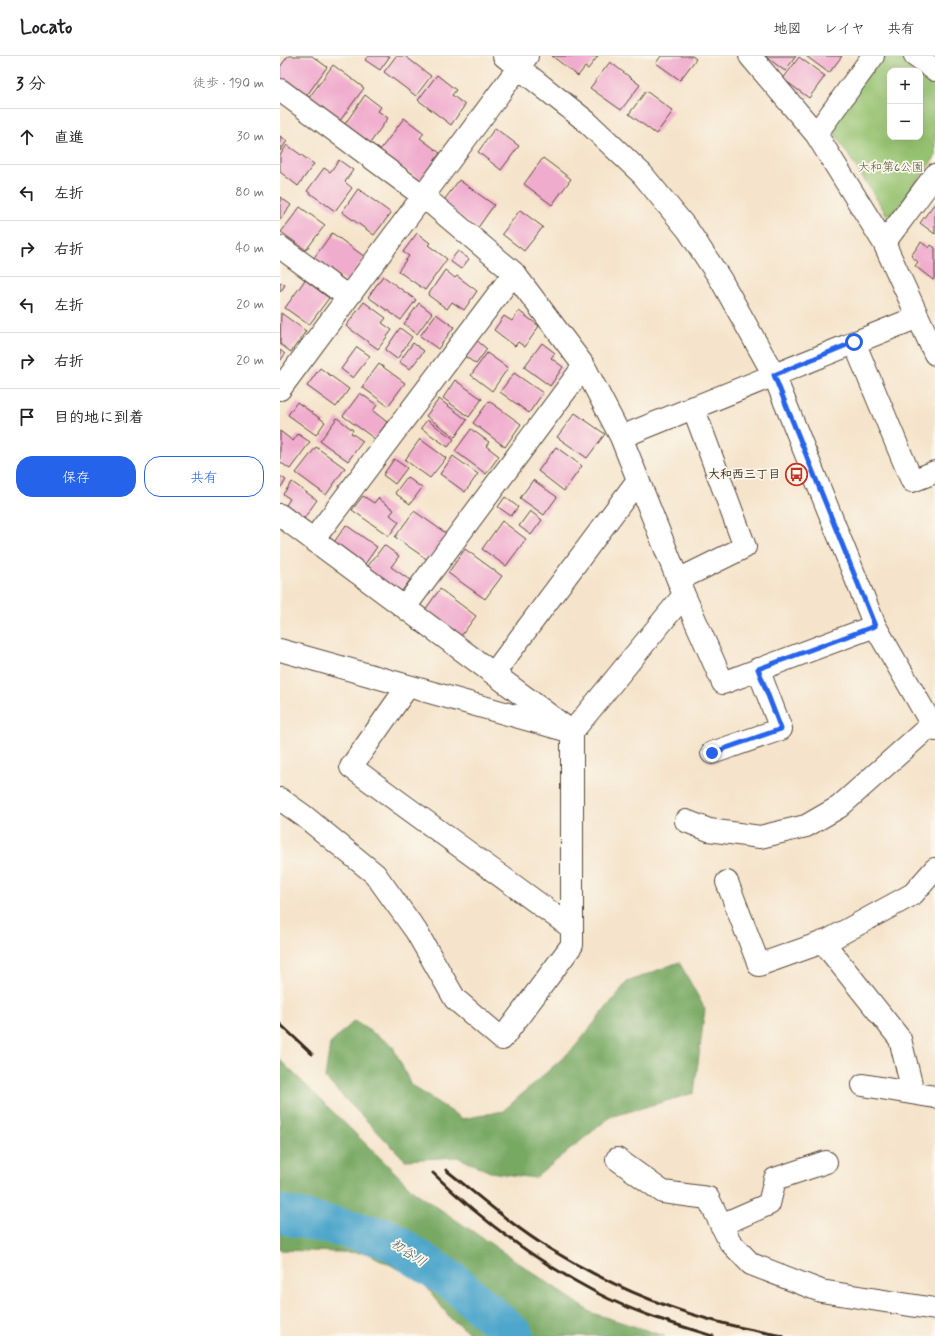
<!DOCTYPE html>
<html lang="ja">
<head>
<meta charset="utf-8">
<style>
	:root { --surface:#fff; --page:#f2f2f2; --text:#202124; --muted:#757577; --line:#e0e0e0; --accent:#2563eb }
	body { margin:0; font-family:Mynerve,"Klee One",sans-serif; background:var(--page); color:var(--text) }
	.controls { position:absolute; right:12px; top:12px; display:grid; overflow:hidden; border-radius:8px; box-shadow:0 4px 16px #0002 }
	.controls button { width:36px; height:36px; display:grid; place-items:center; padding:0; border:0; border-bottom:1px solid var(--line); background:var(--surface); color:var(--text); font:20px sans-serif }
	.stop { position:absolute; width:12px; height:12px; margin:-9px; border:3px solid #2563eb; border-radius:50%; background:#fff }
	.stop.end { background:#2563eb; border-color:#fff; box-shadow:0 1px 4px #0008 }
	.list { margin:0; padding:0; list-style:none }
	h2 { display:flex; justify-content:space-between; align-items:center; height:52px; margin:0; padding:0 16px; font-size:17px }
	h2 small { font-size:13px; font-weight:400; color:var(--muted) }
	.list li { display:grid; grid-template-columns:26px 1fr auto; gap:12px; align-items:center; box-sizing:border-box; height:56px; padding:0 16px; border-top:1px solid var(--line) }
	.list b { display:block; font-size:15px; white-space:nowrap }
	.list em { font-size:13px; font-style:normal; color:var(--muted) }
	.actions { display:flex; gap:8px; padding:12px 16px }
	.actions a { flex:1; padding:9px 0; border:1px solid var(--accent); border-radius:16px; text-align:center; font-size:14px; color:var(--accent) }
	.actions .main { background:var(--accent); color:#fff }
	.icon { flex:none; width:22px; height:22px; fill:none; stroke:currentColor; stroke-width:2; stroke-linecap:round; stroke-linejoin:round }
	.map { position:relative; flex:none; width:655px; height:1280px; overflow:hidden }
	header { display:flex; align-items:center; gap:24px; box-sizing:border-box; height:56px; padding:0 20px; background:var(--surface); border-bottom:1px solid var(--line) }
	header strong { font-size:19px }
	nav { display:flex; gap:22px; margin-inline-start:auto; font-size:14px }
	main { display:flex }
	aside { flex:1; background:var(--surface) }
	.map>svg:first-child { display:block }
</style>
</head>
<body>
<header>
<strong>Locato</strong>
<nav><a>地図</a><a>レイヤ</a><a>共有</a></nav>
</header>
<main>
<aside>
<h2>3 分<small>徒歩 · 190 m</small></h2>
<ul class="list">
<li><svg class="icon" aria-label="ahead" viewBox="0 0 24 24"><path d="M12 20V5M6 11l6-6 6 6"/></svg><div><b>直進</b></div><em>30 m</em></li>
<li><svg class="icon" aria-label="left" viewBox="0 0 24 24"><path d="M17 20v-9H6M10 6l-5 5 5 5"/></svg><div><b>左折</b></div><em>80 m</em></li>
<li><svg class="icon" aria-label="right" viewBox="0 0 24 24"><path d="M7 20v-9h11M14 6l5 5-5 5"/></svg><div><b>右折</b></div><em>40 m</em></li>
<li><svg class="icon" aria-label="left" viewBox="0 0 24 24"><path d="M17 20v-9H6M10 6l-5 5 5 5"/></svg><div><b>左折</b></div><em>20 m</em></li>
<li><svg class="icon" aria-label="right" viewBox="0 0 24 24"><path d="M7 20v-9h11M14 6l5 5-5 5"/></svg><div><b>右折</b></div><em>20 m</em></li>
<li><svg class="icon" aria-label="arrive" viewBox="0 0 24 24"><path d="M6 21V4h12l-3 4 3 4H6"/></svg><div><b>目的地に到着</b></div></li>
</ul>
<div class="actions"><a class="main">保存</a><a>共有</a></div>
</aside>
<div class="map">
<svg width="655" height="1280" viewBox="0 0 655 1280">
	<rect width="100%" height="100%" fill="#fbf7ec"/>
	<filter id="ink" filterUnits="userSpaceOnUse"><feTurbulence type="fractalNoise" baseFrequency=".025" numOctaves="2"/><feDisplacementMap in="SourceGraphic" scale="8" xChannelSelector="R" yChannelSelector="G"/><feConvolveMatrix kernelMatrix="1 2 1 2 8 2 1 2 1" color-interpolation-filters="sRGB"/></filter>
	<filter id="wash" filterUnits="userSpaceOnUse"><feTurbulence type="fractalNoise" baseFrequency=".012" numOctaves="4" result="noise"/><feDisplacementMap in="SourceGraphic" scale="16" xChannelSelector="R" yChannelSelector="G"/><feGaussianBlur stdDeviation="0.9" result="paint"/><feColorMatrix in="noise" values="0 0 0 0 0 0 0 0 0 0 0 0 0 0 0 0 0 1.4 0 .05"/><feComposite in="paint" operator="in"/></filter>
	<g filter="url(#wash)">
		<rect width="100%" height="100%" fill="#f5e4cb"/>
		<path fill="#96c371" stroke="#687648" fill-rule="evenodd" d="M597,0H626L655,21V101L614,157L607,159L549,69ZM610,15H640V81H610Z"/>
		<path fill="#78a963" stroke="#5a6a40" d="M399,906L425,953L414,1037L330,1061L255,1122L210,1116L177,1101L125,1104L45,1022L50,988L74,965L112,989L131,1029L183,1063L223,1055L294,992L347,926Z
			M0,1004L135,1136L312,1257L385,1280H194L171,1263L142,1225L87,1197L0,1194Z"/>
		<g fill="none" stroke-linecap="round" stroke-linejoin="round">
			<path stroke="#4ea6cb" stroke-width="39" d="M0,1158L107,1182L175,1227L235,1280"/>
		</g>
		<g id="blocks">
			<path fill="#f0accd" d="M8,0H32L47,11L25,42L0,25V11Z
				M88,0H110L100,14L85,4Z
				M116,0H125L151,20L136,40L104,16Z
				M272,0H318L308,13L305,11L298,20Z
				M381,0H412L416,3L400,24L376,7Z
				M485,0H516L505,15Z
				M526,0H562L549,17Z
				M519,1L545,20L529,42L503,23Z
				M330,6L360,29L341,54L310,32Z
				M53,9L84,32L59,66L28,43Z
				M157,19L176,34L172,39L185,49L171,69L138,44Z
				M366,35L393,55L376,78L349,58Z
				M85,39L101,51L98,55L108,62L88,90L62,72Z
				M124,62L144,77L140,82L160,97L141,124L120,110L97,98Z
				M215,72L239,90L221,114L198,96Z
				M0,80L7,85L0,95Z
				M7,89L34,108L18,130L0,116V99Z
				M263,102L291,123L272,149L244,128Z
				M59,104L73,114L65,126L72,132L55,155L27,135L44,112L50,116Z
				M179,124L214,149L197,173L162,147Z
				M78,133L111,157L94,179L62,156Z
				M0,141L11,149L0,164Z
				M655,147V178L640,167Z
				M20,151L45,169L26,194L1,176Z
				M240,154L263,171L244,195L222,178Z
				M52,177L85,201L67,226L34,202Z
				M137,177L150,187L148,189L167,203L145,234L118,215L129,200L123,196Z
				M641,186L649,192L651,189L655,192V220L653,224L635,210L638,206L631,200Z
				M178,195L189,203L181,213L170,205Z
				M165,214L175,222L177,220L197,235L184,254L172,246L167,253L148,239Z
				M103,220L136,244L121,264L88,241Z
				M25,224L49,242L29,269L5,252Z
				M0,226L5,229L0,236Z
				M84,246L106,262L102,267L112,274L98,293L66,270Z
				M139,247L152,257L137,278L124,268Z
				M239,255L259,270L245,291L238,286L235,290L214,274L224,260L232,265Z
				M1,257L26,275L11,296L0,288Z
				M156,258L174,271L158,293L140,280Z
				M120,272L132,281L117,303L105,294Z
				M195,283L207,293L196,308L183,299Z
				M133,287L144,295L130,313L119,306Z
				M262,287L275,297L271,302L283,311L270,330L244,311Z
				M77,291L90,300L73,322L61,313Z
				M0,294L5,298L0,305Z
				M207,297L228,312L212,335L191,319Z
				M99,308L125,327L108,350L82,331Z
				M40,312L69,333L56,351L27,330Z
				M234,317L263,337L249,357L220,336Z
				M175,324L202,343L189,361L163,342Z
				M80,337L97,349L93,355L107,366L95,383L63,360Z
				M159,343L187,364L175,381L146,360Z
				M209,345L241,368L225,391L193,367Z
				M17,346L45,366L36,379L8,359Z
				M295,357L325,378L307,402L277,381Z
				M57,362L73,374L71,377L83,385L68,405L40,385Z
				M147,364L174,383L168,391L141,372Z
				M191,373L209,386L206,390L219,400L206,418L175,395Z
				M0,375L13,385L18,378L30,386L10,413L0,406Z
				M140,383L166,402L150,422L125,404Z
				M36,391L65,412L46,439L16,417Z
				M276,391L302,410L284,435L258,415Z
				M173,400L198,418L185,436L160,418Z
				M114,403L127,412L115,428L103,419Z
				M0,420L6,424L0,432Z
				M127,421L142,432L130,448L115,437Z
				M253,424L277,441L264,459L240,442Z
				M12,426L37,444L22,465L4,452L10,443L3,438Z
				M83,440L94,447L98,442L114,454L110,459L119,466L109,480L72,454Z
				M225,441L238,451L231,460L218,451Z
				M134,455L167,478L148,504L115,481Z
				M250,455L262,464L251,479L239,470Z
				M222,465L246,483L226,510L202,493Z
				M66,469L97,491L85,508L63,492L61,495L52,489Z
				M104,489L119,500L111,511L130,524L119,539L85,514Z
				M185,493L222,520L205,543L168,517Z
				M160,533L196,560L181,580L145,554Z"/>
		</g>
	</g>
	<g filter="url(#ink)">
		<use href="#blocks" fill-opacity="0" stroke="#574638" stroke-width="1"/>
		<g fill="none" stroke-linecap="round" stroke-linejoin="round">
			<defs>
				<path id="minor" d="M224,0L306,65L362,118L408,174L441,224L494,319L595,570L655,674
					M470,0L536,78L604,187L655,298
					M635,0L655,14
					M0,34L143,140L234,217L304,310L341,381L404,539L292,676L0,459
					M536,78L593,0
					M604,187L655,119
					M0,191L68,241
					M574,286L632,425L655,416
					M0,333L247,0
					M341,381L638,261
					M34,483L234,217
					M398,524L465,491L413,351
					M404,539L443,627L595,570
					M125,551L304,310
					M0,594L292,676V889L222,983L175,943L136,875L95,818L24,760L0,743
					M214,617L358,424
					M128,630L71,711L292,872
					M432,697L501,673L478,613
					M406,765L429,774L480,781L526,770L559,751L651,669
					M447,826L479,909L549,884L633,838L655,813
					M543,886L620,983L633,1036
					M583,1029L655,1041
					M337,1103L383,1136L428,1142L450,1186L471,1208L541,1235L655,1253
					M441,1169L489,1148L495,1123L546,1106"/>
			</defs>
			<use href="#minor" stroke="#574638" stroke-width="24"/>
			<use href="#minor" stroke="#fff" stroke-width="22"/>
			<path stroke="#3b2a1e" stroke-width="3" d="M0,968L32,998
				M166,1114C200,1141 234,1171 270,1193C324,1226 386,1253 446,1268C465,1273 484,1276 503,1280
				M153,1117C202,1165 256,1205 317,1237C353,1256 394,1268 433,1280"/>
		</g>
	</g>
	<g fill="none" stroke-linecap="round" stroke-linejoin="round" filter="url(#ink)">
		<path stroke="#2563eb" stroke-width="5" d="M432,697L501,673L478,613L595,570L494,319L574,286"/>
	</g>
	<defs>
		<symbol id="bus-ring" viewBox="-11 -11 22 22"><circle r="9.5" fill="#fbf7ec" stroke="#c8321e" stroke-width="1.5"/><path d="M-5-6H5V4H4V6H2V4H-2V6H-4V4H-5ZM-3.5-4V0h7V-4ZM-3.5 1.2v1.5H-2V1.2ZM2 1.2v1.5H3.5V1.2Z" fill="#c8321e"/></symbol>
	</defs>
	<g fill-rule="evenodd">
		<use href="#bus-ring" x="504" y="406" width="25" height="25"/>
	</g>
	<g text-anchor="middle" stroke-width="3.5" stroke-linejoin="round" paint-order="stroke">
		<g font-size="12" fill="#565837" stroke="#fbf7ec">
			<text x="611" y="115">大和第6公園</text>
		</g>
		<g font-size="12" font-weight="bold" fill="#3b2a1e" stroke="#fbf7ec" text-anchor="end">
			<text x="500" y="422">大和西三丁目</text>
		</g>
		<g font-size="13" font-style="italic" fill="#435c63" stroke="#fbf7ec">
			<text transform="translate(129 1196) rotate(33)" y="5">初谷川</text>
		</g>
	</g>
</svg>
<div class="controls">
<button>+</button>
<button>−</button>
</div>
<div class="stop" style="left:574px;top:286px"></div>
<div class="stop end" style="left:432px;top:697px"></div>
</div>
</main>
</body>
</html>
